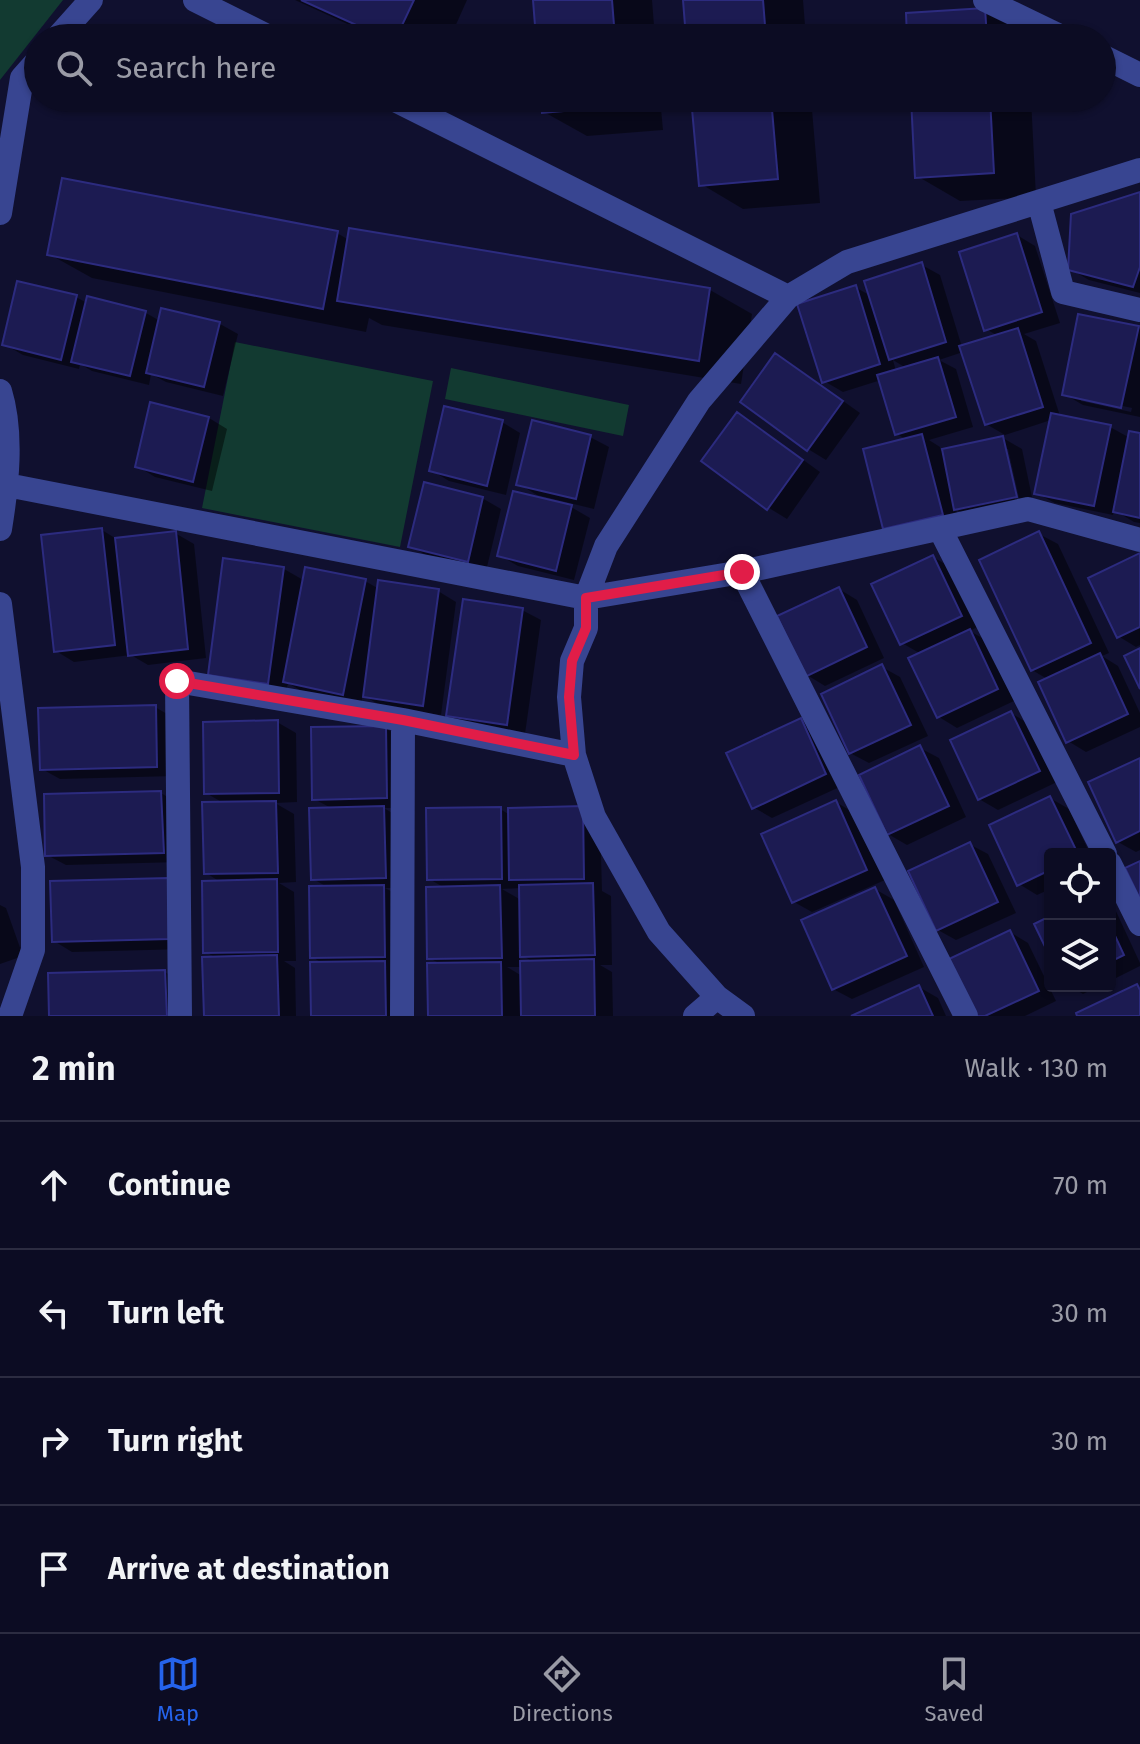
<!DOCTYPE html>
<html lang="en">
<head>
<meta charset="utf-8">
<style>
	:root { --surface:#0c0c23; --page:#15152b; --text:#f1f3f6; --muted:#9a9ba6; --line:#2c2c41; --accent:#2563eb }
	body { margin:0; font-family:"Fira Sans",sans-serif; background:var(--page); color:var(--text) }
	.controls { position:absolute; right:24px; bottom:24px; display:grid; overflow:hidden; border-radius:8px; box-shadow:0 2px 6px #0004 }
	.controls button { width:72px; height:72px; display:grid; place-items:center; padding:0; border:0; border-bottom:2px solid var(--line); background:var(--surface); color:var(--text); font:40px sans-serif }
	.stop { position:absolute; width:24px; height:24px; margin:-18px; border:6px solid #e11d48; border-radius:50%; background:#fff }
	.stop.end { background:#e11d48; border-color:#fff; box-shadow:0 2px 8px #0008 }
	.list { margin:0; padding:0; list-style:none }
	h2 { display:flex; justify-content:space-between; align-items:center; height:104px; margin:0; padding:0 32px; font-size:34px }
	h2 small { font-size:26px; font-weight:400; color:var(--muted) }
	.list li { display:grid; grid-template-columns:52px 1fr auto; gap:24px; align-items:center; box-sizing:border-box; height:128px; padding:0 32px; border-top:2px solid var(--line) }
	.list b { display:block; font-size:30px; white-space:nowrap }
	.list em { font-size:26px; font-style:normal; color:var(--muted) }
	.icon { flex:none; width:44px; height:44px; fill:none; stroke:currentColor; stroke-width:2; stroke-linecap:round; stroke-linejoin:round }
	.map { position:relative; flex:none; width:1140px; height:1016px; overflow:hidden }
	.search { position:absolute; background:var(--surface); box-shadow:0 2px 6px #0004; left:24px; right:24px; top:24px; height:88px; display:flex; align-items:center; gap:20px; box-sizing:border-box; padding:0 28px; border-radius:44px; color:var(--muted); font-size:30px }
	.sheet { height:616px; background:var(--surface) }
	nav { display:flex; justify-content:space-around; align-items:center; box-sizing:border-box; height:112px; border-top:2px solid var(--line); background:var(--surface); font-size:22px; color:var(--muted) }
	nav a { display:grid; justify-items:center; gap:4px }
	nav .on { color:var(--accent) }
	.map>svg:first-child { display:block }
</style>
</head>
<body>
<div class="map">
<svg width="1140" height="1016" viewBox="0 0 1140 1016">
	<rect width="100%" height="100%" fill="#10102f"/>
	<path fill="#123a31" d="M0,0H63L0,80Z
		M235,342L433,381L400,547L202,508Z
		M451,368L629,405L623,436L445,399Z"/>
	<path fill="#0007" fill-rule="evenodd" d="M295,0H467L450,38H378Z
		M535,0H652L655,38H538Z
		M685,0H803L806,38H688Z
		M985,10L1028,35V38H909Z
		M543,98H660L663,130L587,136L544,112Z
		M693,98H811L820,203L743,209L701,184Z
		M913,98H1031L1036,197L960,201L917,176Z
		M1140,194V293L1089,280L1070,269Z
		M350,231L710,290L752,314L741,384L382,325L369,318L366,332L92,278L49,254L337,233L349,240Z
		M1017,235L1035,246L1060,323L1024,334L1036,341L1060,416L1110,427L1130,438L1140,435V523L1134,522L1114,510L1113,515L1055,503L1036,493L1051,420L1005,435L986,424L963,352L939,360L956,369L973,427L929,440L940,447L941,451L1003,438L1022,449L1034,507L974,520L956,509L960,525L903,538L907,440L897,434L881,380L843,392L824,381L855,287L871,296L922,265L940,275L962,347L998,336L986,329ZM893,360L906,368L896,371ZM1004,449H1008L1021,507H1017Z
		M76,297L87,303L146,313L160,321L163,310L220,324L238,334L223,396L166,382L151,374L149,385L92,371L80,364L79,369L23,355L4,344Z
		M1138,328L1140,329V417L1083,405L1064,394ZM1081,397L1132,408L1131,412L1081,401Z
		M776,356L794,366L860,413L826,460L808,449Z
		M152,405L209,418L227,429L212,491L155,477L137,466Z
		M737,414L755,425L820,472L787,519L769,508L703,461Z
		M502,422L520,433L506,495L449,481L431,470Z
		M590,437L609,447L594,509L537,495L519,484Z
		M482,498L501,509L486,571L429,557L411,546Z
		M571,507L590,518L574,580L518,566L499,555Z
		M102,530L118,540L175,533L194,544L206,658L148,665L131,655L74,662L56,651Z
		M1039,534L1058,544L1109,653L1102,656L1118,666L1140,713V727L1086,752L1068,741L1049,680L1032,670Z
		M1140,555V645L1136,647L1118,636Z
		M933,557L952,568L979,626L970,631L989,642L1016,700L957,728L939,717L921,654L902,643Z
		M225,561L284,569L305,581H365L379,589L438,591L456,602L441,715L383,707L363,695L361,704L303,692L288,683L286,693L228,685Z
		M839,589L857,600L884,658L825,686L807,675Z
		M522,610L541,620L525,734L467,726L448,715Z
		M882,667L900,677L928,736L869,763L850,753Z
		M155,707L174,718L175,776L60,779L42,769Z
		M1011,713L1029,724L1057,782L998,810L979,799Z
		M801,721L819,731L844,785L772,818L753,807Z
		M277,722L296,733L297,802L275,803L294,814L296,882L279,883L294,892L296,961H284L295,968L296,1016H206L217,958L205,952L222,883L206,873L225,804L206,793Z
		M385,728L404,739L405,808H384L402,819L404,888H385L402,897L403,1016H313L324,964L312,957L329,888L313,879L333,809L314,799Z
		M920,748L939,758L966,817L907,845L888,834Z
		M1140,760V850L1136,852L1118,842Z
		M161,793L179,804L181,862L66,865L47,855Z
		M1050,798L1069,809L1090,854H1050V889L1037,895L1019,884Z
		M836,802L854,813L885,880L812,912L794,902Z
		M500,809L510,815L600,819L602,891L611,896L612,965H600L612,972L613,1016H430L441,964L429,958L445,888L429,879ZM521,888V900L502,889ZM519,954L534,962L520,963ZM507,967H522V976Z
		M969,844L988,854L1016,913L956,940L938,930Z
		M167,880L187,949L72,952L54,941Z
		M875,889L894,900L924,967L852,999L833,989Z
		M0,905L6,908L23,956L0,964Z
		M1110,905L1114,907L1140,963V966L1110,981Z
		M1010,932L1028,943L1056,1001L1025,1016H978Z
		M165,972L183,983L185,1016H51Z
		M1070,986H1099L1083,994Z
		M919,987L938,998L946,1016H856Z"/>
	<path fill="#1c1b52" stroke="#2c2b7f" stroke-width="2" d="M301,0H414L396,38H385Z
		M533,0H612L615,38H536Z
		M683,0H763L766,38H686Z
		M985,8L987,38H907L906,13Z
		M541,98H621V106L542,113Z
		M691,98H771L778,179L699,186Z
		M911,98H990L994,173L915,178Z
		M62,178L338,231L323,309L47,255Z
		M1140,192V267L1133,287L1068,270L1071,214Z
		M349,228L710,288L699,361L337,301Z
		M1017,233L1042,312L984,331L959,252Z
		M922,262L946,342L889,360L864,281Z
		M17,281L77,295L61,360L2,345Z
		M856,285L880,364L822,383L797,304Z
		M87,296L146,311L130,376L71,362Z
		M161,308L220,322L204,387L146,373Z
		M1078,314L1139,326L1121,408L1062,395Z
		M1018,328L1043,407L985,425L959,346Z
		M775,353L843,401L807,451L740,402Z
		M938,357L956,417L895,435L877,375Z
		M150,402L209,417L193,482L135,467Z
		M444,406L503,420L487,486L429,471Z
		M737,412L803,460L767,510L701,461Z
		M1051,413L1111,425L1094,506L1034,494Z
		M532,420L591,435L576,499L516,485Z
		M1129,431L1140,433V518L1113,512Z
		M922,434L943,515L883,529L863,449Z
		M1003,436L1017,497L954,510L942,449Z
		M424,482L483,497L468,562L408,547Z
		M513,491L572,505L556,571L497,556Z
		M102,528L115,645L54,652L41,535Z
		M176,531L188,649L128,656L115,538Z
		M1039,531L1091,643L1031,671L979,560Z
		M1140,553V627L1117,638L1088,578Z
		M933,555L962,616L900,645L871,584Z
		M223,558L284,567L268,684L208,675Z
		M305,567L366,579L343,695L283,682Z
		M378,580L439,589L423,706L363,697Z
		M839,587L867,647L805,677L777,616Z
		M463,599L523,608L507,725L446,716Z
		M970,629L998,689L937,718L908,658Z
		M1140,648V689L1124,656Z
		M1100,653L1128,714L1066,743L1038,682Z
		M882,664L911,725L849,754L821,694Z
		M156,705L157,767L40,770L38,708Z
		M1011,711L1040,771L978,800L950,740Z
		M801,718L826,774L752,809L726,753Z
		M278,720L279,793L204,794L203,722Z
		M386,726L387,798L312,800L311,727Z
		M920,745L949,806L887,835L859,775Z
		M1140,758V831L1116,843L1088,782Z
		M161,791L164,853L45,856L44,794Z
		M1050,796L1078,854H1050V870L1017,886L989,825Z
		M836,800L867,870L792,903L761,834Z
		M276,801L278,873L204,874L202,802Z
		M384,806L386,878L311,880L309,808Z
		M583,806L584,879L509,880L508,808Z
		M501,807L502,879L427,880L426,808Z
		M970,842L998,902L936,931L908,871Z
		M1140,861V899L1125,868Z
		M168,878L169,939L52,942L50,881Z
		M277,879L278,952L203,953L202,881Z
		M593,883L595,955L520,957L519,885Z
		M384,885L385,957L310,958L309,886Z
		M500,885L502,958L427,959L426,887Z
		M875,887L907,956L832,990L801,920Z
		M1050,916V957L1034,924Z
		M1110,925L1124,955L1110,962Z
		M1010,930L1039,991L985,1016H975L949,959Z
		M277,955L279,1016H204L202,957Z
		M594,959L595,1016H521L520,961Z
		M385,961L386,1016H311L310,962Z
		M501,962L502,1016H428L427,963Z
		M165,970L167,1016H49L48,973Z
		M1137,984L1140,990V1016H1077L1076,1013Z
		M919,985L933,1016H851Z"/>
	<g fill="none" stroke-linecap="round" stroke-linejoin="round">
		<path stroke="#384591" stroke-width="24" d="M195,0L271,38
			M985,0L1064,38
			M57,38L91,0
			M1102,56L1140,75
			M391,98L788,297
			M1039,202L1063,292L1140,310
			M0,213L22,78L38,60
			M0,391C13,433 7,486 0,529
			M7,485L586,598L742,572L1028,509L1140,540
			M940,529L1105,854
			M742,572L966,1016
			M0,604L33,867V950L10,1016
			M574,755L569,697L572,661L586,628V598L606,546L699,401L788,297L847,262L1140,170
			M1110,864L1140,924
			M717,997L743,1016
			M180,1016L177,681L403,720L574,755L594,817L659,932L717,997L695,1016
			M402,1016L403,720"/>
	</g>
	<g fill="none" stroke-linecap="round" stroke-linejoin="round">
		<path stroke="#e11d48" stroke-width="10" d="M177,681L403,720L574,755L569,697L572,661L586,628V598L742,572"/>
	</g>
</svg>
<div class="controls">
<button><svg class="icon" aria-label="locate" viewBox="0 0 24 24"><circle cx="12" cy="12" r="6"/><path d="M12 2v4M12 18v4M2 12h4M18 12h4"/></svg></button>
<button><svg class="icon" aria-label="layers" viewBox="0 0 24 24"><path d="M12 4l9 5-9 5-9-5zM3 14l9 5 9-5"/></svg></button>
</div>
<div class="stop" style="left:177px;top:681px"></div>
<div class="stop end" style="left:742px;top:572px"></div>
<div class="search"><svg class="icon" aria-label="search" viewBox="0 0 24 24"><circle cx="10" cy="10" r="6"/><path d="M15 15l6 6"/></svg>Search here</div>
</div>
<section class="sheet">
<h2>2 min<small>Walk · 130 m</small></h2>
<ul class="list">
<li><svg class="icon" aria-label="ahead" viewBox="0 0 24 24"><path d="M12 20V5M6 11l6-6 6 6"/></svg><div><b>Continue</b></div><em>70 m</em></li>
<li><svg class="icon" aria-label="left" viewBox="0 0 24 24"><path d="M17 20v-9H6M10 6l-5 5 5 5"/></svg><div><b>Turn left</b></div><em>30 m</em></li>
<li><svg class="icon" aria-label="right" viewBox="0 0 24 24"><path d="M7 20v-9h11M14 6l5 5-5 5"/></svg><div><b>Turn right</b></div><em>30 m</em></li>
<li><svg class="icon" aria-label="arrive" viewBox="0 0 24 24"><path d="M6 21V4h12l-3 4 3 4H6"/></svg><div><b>Arrive at destination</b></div></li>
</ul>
</section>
<nav>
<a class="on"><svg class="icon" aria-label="map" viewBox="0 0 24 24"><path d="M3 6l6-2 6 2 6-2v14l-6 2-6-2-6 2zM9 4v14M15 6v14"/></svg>Map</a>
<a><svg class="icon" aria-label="directions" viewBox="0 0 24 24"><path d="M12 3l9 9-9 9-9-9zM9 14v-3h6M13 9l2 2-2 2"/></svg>Directions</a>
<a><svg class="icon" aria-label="saved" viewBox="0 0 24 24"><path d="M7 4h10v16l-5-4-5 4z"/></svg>Saved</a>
</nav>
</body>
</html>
